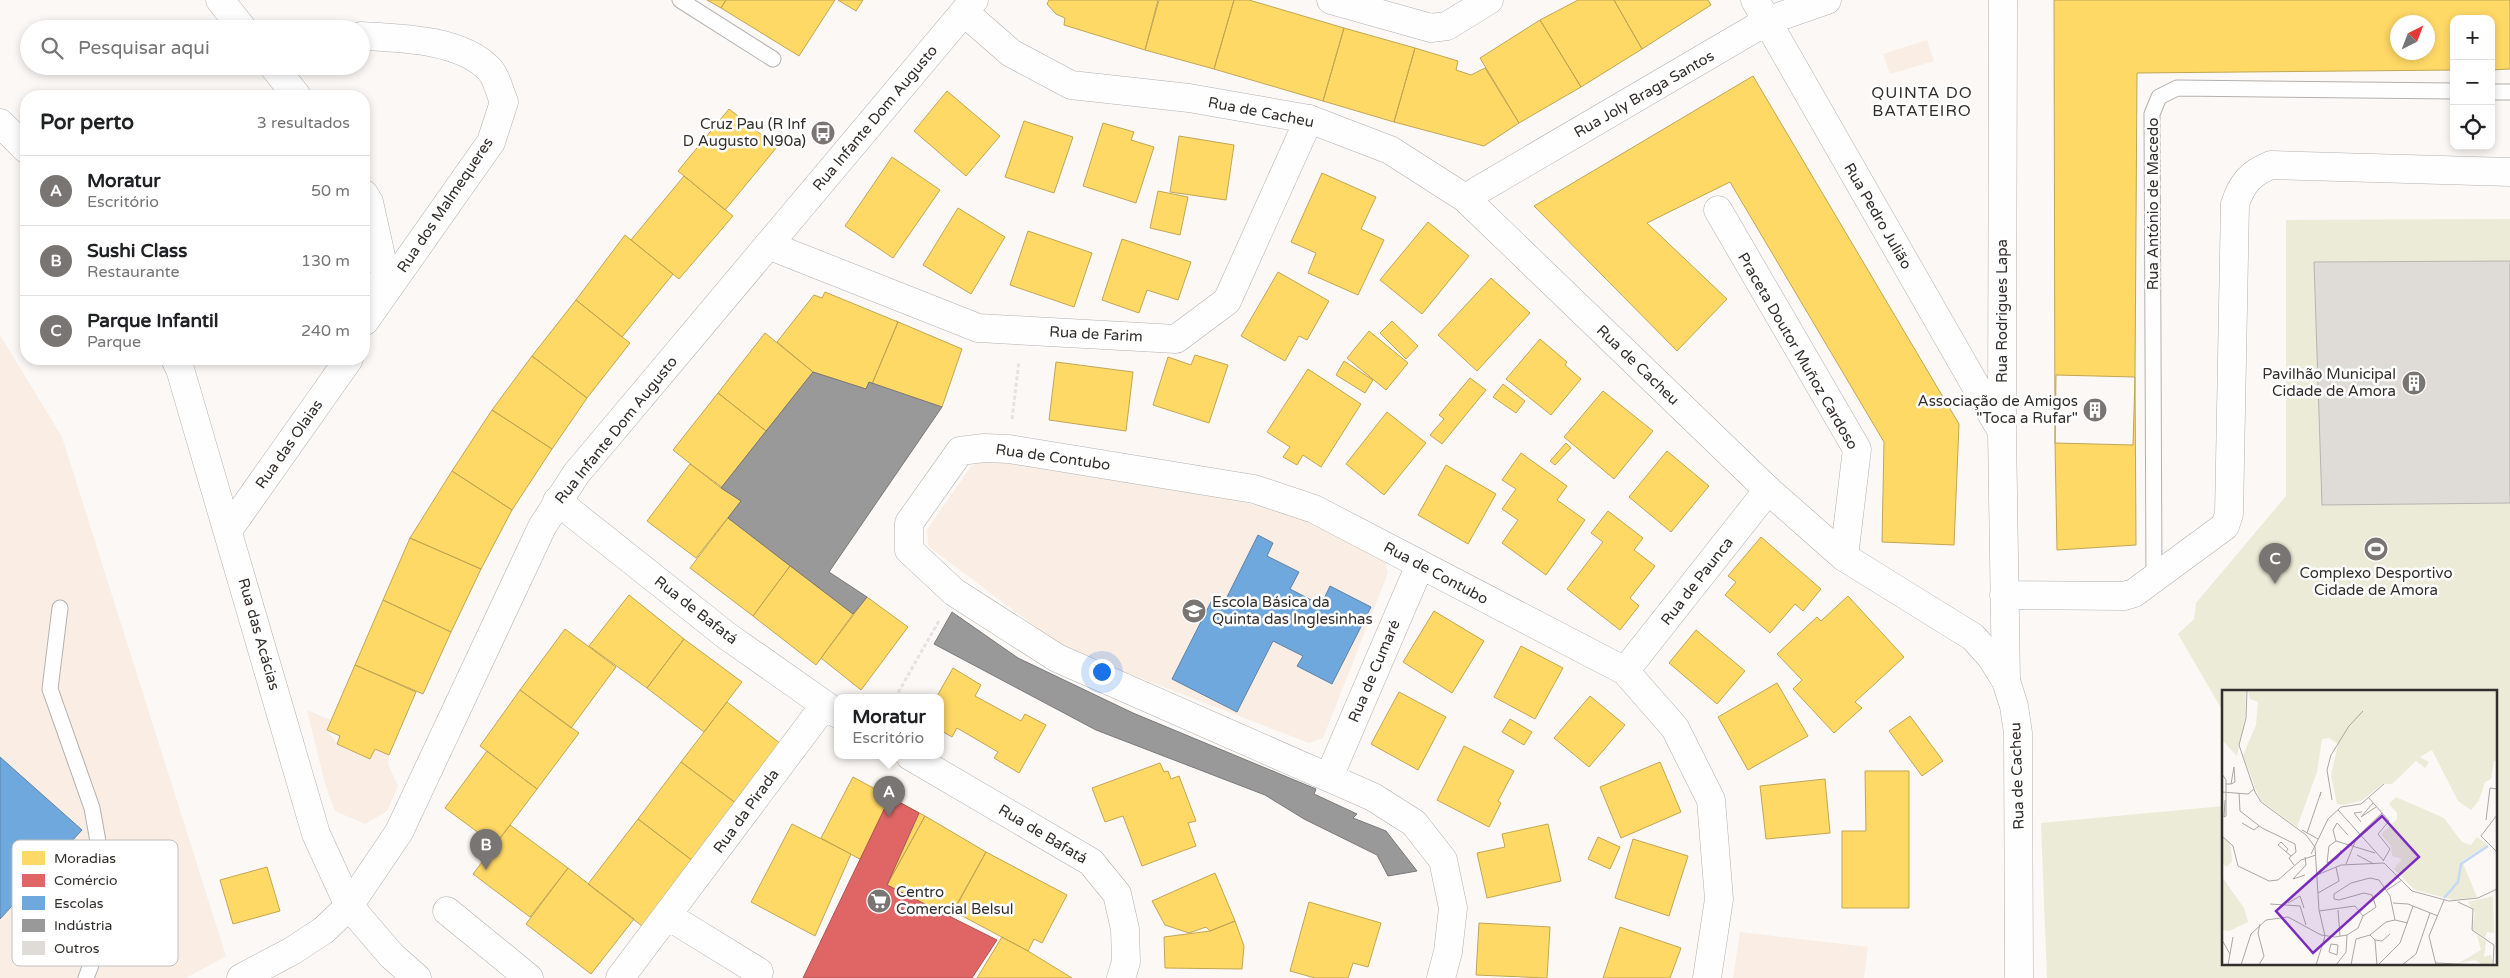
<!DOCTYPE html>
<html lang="pt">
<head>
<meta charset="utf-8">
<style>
	:root { --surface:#fff; --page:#f6f6f6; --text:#202124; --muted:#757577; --line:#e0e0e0; --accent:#797572 }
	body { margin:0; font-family:"Varela Round",sans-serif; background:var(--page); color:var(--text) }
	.controls { position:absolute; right:15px; top:15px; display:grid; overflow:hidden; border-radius:10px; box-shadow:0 2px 8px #0003 }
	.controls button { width:45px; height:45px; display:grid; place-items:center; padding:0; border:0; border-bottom:1px solid var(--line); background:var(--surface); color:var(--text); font:25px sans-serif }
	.compass { position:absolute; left:2390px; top:15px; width:45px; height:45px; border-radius:50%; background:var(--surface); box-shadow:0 2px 8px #0003; rotate:42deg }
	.you { position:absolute; left:1101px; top:671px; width:18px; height:18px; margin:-12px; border:4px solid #fff; border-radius:50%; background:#1a73e8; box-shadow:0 0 0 8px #1a73e833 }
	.badge { display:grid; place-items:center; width:32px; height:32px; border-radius:50%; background:var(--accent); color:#fff; font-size:16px; font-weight:700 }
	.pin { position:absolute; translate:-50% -41px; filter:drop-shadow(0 1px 2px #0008) }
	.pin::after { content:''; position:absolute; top:26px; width:18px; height:15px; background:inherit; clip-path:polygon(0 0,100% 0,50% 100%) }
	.popup { position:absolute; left:834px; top:694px; width:110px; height:65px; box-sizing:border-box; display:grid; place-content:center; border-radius:10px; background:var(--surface); filter:drop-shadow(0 1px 4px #0005); font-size:16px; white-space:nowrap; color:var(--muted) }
	.popup b { font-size:19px; color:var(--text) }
	.popup::after { content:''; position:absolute; left:50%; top:100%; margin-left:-10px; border:10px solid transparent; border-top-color:var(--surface) }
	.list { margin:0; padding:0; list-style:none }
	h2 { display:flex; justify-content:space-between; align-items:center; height:65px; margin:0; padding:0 20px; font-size:21px }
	h2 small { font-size:16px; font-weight:400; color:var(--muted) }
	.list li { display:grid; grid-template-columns:32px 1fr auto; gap:15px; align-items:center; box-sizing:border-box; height:70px; padding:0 20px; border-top:1px solid var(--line) }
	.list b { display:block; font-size:19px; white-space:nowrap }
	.list p { margin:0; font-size:16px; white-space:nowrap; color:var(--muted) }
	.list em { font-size:16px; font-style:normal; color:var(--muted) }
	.icon { flex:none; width:28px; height:28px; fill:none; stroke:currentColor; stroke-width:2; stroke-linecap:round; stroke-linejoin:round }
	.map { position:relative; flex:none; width:2510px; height:978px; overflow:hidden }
	.search { position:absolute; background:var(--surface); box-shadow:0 2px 8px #0003; left:20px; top:20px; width:350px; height:55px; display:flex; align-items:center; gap:12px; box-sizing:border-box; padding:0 18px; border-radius:28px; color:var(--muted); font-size:19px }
	.panel { position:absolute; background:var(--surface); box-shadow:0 2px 8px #0003; left:20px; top:90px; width:350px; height:275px; border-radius:20px }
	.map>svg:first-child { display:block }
</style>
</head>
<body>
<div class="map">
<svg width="2510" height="978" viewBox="0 0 2510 978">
	<rect width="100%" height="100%" fill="#fbf8f5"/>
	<path fill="#f9ede4" d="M1927,40L1934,61L1890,74L1883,54Z
		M0,335L62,437L226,956L186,978H0Z
		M988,461L1171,484L1302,517L1385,561L1388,573L1323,738L1309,743L1065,649L928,546L927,530L972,465Z
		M307,710L331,720L327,730L337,744L370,759L375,749L389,755L388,764L398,786L387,811L365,824L335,811L325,784Z
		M1740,932L1868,947L1864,978H1733Z"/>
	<path fill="#ebebd7" d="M2510,219V978H2047L2041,823L2224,806V964H2496V692H2224V713L2178,634L2194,619L2196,603L2286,496V220Z"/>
	<path fill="#ffd966" stroke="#c2a654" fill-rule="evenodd" d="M707,0H726L721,8Z
		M726,0H835L799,56L721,8Z
		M838,0H863L856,11Z
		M1049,0H1158L1145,50L1064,25L1065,18L1056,14L1047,4Z
		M1159,0H1234L1214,69L1145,50Z
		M1234,0H1249L1344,28L1323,101L1214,69Z
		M1578,0H1614L1642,49L1581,87L1540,20Z
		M1614,0H1708L1711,5L1642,49Z
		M2054,0H2510V69L2491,70V19H2454V70L2137,73L2135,377L2136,545L2057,550L2055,443ZM2398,22H2428V52H2398Z
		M1540,20L1581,87L1519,123L1480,58Z
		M1344,28L1415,48L1394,122L1323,101Z
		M1415,48L1458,61L1456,70L1471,75L1485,68L1519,123L1484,146L1394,122Z
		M1753,76L1959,424L1954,545L1882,542L1884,442L1730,182L1647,223L1727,299L1677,351L1534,206Z
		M947,91L1000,136L966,176L914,131Z
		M729,109L777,147L725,210L678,171Z
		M1024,121L1073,137L1054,193L1005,177Z
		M1103,123L1134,132L1131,140L1154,147L1136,203L1083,186Z
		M1179,136L1234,145L1226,200L1170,192Z
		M892,157L940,190L893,258L845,226Z
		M1322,173L1376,197L1361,229L1384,240L1358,295L1308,273L1316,253L1291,242Z
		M684,176L733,216L679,279L631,240Z
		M1158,191L1188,197L1180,235L1150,228Z
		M958,208L1005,237L971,294L923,265Z
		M1428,222L1469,256L1422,314L1380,280Z
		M1028,231L1092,253L1074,307L1010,285Z
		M625,235L673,274L622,337L576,300Z
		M1122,239L1191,262L1178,300L1147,290L1139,313L1102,300Z
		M1278,272L1329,301L1307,340L1299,336L1285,361L1241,336Z
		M1491,278L1530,313L1477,371L1438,335Z
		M825,292L898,322L872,384L869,382L866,389L813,372L777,342L814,295L822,298Z
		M576,300L630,343L587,398L532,356Z
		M896,321L962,349L942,407L872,384L898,322Z
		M1392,321L1418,346L1406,359L1380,333Z
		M1369,331L1408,363L1386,390L1347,358Z
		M765,333L813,372L766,431L718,393Z
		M1540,339L1567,362L1565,365L1581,379L1551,415L1506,379Z
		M1195,355L1228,365L1209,423L1153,405L1168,357L1191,365Z
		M532,356L587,398L552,449L492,410Z
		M1344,361L1373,380L1365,393L1336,375Z
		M1056,362L1133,372L1126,431L1049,420Z
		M1308,369L1361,404L1321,467L1303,455L1297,465L1283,457L1290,447L1267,432Z
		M2056,375L2135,377L2133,445L2055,443Z
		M1470,378L1486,390L1442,444L1430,435L1444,419L1439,415Z
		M1503,384L1525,401L1516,413L1493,397Z
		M1603,391L1653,431L1614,479L1564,437Z
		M718,393L766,431L721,488L673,450Z
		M492,410L552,449L512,510L452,471Z
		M1387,412L1426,443L1384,495L1346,464Z
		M1566,443L1571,448L1555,465L1550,461Z
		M1667,451L1709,486L1671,532L1629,497Z
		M1521,453L1567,486L1557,500L1585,520L1546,575L1502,543L1518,520L1502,509L1516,489L1502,480Z
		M690,464L741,501L696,558L647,521Z
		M1446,465L1496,494L1468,544L1418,515Z
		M452,471L512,510L481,569L410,538Z
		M1608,511L1643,538L1634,550L1655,566L1630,598L1639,606L1620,630L1567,589L1603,542L1591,533Z
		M728,518L790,566L753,616L690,568Z
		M1761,537L1821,589L1803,611L1795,604L1770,633L1725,595L1736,582L1728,576Z
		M410,538L481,569L451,632L383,600Z
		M790,566L853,614L816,665L753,616Z
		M629,595L684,639L647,688L589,646Z
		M1848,596L1904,657L1855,702L1862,708L1834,733L1793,689L1802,680L1777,654L1817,617L1821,621Z
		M867,597L908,627L861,690L821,658Z
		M383,600L451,632L423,694L355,665Z
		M1434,611L1484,641L1452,693L1403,662Z
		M565,629L616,667L571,728L520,690Z
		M1696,630L1745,671L1717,704L1669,663Z
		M684,639L742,682L704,732L647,688Z
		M1521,646L1563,668L1535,719L1494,697Z
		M355,665L416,692L389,755L375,749L370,759L337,744L340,736L327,730Z
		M953,668L981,685L975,696L1021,721L1025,714L1046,725L1019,773L994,758L998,752L957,728L952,737L940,730V698H936Z
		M1777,683L1808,736L1748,770L1718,717Z
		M520,690L579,733L537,789L480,746Z
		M1399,692L1446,717L1418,770L1371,744Z
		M1590,696L1625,725L1589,767L1554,738Z
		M727,702L781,744L737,804L681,762Z
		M1910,716L1943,761L1922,776L1889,731Z
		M1510,719L1532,732L1524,745L1502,732Z
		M1464,746L1514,771L1498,801L1501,803L1489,827L1437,800Z
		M487,751L537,789L495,845L445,808Z
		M681,762L737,804L693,861L638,819Z
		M1660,762L1681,812L1621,838L1600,787Z
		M1160,763L1164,772L1168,771L1171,779L1179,776L1196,821L1188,823L1196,846L1142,866L1123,816L1105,822L1092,788Z
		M1865,771H1909V908H1842V831H1866Z
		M853,777L925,816L887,885L873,877L876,872L865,866L867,863L821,838Z
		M1825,779L1830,833L1766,839L1760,786Z
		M925,816L986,852L950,918L887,885Z
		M638,819L693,861L642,926L588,884Z
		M792,824L851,854L815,936L751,902Z
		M1548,824L1561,881L1487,898L1477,853L1505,847L1502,834Z
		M510,825L568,868L530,917L473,874Z
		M1598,837L1620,847L1610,869L1588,859Z
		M1633,839L1688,856L1669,916L1615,898Z
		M986,852L1067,895L1042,943L1034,939L1028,951L953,911Z
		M267,867L280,911L233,924L220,880Z
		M568,868L634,919L591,974L526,924Z
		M1215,873L1235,921L1210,931L1206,927L1189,933L1165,925L1152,901Z
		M1309,902L1381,923L1368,967L1353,963L1348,978H1315L1290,971Z
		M1235,921L1244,946L1242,969L1165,968L1164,937L1210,931Z
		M1479,923L1550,927L1547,978L1476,975Z
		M1620,927L1681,948L1670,978H1603Z
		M1002,937L1028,951L1072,978H977Z"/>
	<path fill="#e06666" stroke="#ac5554" d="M890,797L919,813L887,885L997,940L972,978H803Z"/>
	<path fill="#6fa8dc" stroke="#5d83a7" d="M1258,535L1273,543L1267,556L1299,572L1290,589L1321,605L1330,586L1371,607L1332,684L1297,666L1303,656L1273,641L1237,712L1172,679L1215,594L1226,599Z
		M0,757L82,830L0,919Z"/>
	<path fill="#999" stroke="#7a7978" d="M813,372L866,389L869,382L942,407L829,572L867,597L853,614L728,518L741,501L721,488Z
		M952,612L1018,658L1133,713L1316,789L1314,794L1357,814L1353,818L1386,831L1417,871L1388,876L1377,855L1304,819L1265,795L1096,730L934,644Z"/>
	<path fill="#dfdcd8" stroke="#b8b5b2" d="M2510,261V503L2322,505L2314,262Z"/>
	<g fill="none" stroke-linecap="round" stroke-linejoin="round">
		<defs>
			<path id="service" d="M680,0L773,59
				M2491,92H2510
				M2154,579L2152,114L2159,97L2177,88L2454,91
				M60,608L50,689L92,808L104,875L100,941L86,978"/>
			<path id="minor" d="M220,0L243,29
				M1331,0L1431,28L1447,26L1489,0
				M1755,0L2001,430
				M2003,0L2002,432L2006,681
				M361,36C400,38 462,39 490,70C497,78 500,93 504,102L491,142L365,321
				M273,66L297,96
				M0,123L26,149
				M364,194L369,202L385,274L375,298
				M1465,198L1767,21L1827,0
				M1718,210L1857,449L1844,557
				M768,245L978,328L1176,339L1227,301L1309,119
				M175,359L180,369L316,834L349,906L392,956L417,978
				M557,501L727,636L838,714
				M229,529L349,359
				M2004,595L2124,596L2134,593L2225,526L2229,514L2235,204C2242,183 2251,173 2271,165L2510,172
				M1625,671L1768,490
				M910,756L1091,862L1117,894L1125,929L1126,962L1121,978
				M1329,777L1420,565
				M447,911L529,978
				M668,916L759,972
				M620,978L824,706
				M1441,978L1448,952L1453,908L1443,860L1414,823L1373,797L1057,658L954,592L909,550V523L960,451L984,448L1009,449L1254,489L1314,509L1625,671L1675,728L1711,800L1719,899L1707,978"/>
			<path id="secondary" d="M965,13L1011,53L1071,85L1189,98L1309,119L1390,150L1465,198L1768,490L1844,557L1973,637L1991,657L2006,681L2014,706L2018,733L2019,978
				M241,978L292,951L324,930L349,906L399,832L542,527L576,474L974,0"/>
		</defs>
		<use href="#service" stroke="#b4b0ae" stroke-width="17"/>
		<use href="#minor" stroke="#b4b0ae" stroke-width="29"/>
		<use href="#secondary" stroke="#b4b0ae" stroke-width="29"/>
		<path stroke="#e4e3e1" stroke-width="3" stroke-dasharray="4 2.5" stroke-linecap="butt" d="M1012,419L1019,361
			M895,698L940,619"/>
		<use href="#service" stroke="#fefefe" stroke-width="15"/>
		<use href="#minor" stroke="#fefefe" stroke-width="28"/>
		<use href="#secondary" stroke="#fefefe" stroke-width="28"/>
	</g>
	<defs>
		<symbol id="bus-disc" viewBox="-11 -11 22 22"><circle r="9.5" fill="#797572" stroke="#fff"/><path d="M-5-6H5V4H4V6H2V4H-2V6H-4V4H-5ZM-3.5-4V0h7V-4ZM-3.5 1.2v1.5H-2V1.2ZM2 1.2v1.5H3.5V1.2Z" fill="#fff"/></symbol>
		<symbol id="building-disc" viewBox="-11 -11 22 22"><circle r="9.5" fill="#797572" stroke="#fff"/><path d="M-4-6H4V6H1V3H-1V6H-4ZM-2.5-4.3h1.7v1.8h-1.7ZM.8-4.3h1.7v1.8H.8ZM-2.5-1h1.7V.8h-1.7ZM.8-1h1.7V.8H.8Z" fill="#fff"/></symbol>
		<symbol id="stadium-disc" viewBox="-11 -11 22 22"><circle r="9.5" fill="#797572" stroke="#fff"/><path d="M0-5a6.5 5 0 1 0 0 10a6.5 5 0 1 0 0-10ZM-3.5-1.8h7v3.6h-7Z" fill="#fff"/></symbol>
		<symbol id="school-disc" viewBox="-11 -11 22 22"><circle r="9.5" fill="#797572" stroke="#fff"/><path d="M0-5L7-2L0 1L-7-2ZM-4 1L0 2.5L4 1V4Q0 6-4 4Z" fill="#fff"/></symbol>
		<symbol id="supermarket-disc" viewBox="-11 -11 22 22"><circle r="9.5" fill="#797572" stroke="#fff"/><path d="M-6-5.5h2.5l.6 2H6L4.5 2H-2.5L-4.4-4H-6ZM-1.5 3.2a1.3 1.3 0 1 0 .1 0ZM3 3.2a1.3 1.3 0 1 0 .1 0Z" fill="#fff"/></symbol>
	</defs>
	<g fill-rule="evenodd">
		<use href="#bus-disc" x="809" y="119" width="28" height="28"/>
		<use href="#building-disc" x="2400" y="369" width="28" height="28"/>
		<use href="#building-disc" x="2081" y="396" width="28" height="28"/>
		<use href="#stadium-disc" x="2362" y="535" width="28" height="28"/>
		<use href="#school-disc" x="1180" y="597" width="28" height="28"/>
		<use href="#supermarket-disc" x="865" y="887" width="28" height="28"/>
	</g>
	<g text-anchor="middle" stroke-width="5" stroke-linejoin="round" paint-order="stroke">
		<g font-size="15" fill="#332e2b" stroke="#fff">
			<text transform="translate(1644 94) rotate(-30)" y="5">Rua Joly Braga Santos</text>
			<text transform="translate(1261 112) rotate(11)" y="5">Rua de Cacheu</text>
			<text transform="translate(875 118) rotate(-50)" y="5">Rua Infante Dom Augusto</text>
			<text transform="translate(2153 204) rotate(-90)" y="5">Rua António de Macedo</text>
			<text transform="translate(445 205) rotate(-56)" y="5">Rua dos Malmequeres</text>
			<text transform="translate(1878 216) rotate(60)" y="5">Rua Pedro Julião</text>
			<text transform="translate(2002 311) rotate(-90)" y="5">Rua Rodrigues Lapa</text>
			<text transform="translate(1096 334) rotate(3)" y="5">Rua de Farim</text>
			<text transform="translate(1798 351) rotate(60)" y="5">Praceta Doutor Muñoz Cardoso</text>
			<text transform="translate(1638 365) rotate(44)" y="5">Rua de Cacheu</text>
			<text transform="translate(616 430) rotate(-51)" y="5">Rua Infante Dom Augusto</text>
			<text transform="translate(289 444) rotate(-55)" y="5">Rua das Olaias</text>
			<text transform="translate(1053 457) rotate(8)" y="5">Rua de Contubo</text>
			<text transform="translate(1436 573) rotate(28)" y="5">Rua de Contubo</text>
			<text transform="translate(1697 581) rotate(-52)" y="5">Rua de Paunca</text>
			<text transform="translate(696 610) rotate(38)" y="5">Rua de Bafatá</text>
			<text transform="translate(259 634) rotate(74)" y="5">Rua das Acácias</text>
			<text transform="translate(1374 671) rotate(-67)" y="5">Rua de Cumaré</text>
			<text transform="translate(2017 776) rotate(-92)" y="5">Rua de Cacheu</text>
			<text transform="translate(746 811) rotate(-54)" y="5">Rua da Pirada</text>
			<text transform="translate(1043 834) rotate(31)" y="5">Rua de Bafatá</text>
		</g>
		<g font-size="15" fill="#332e2b" stroke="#fff" text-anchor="end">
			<text x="806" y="129">Cruz Pau (R Inf<tspan x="806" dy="17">D Augusto N90a)</tspan></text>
			<text x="2396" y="379">Pavilhão Municipal<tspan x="2396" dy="17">Cidade de Amora</tspan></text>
			<text x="2078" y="406">Associação de Amigos<tspan x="2078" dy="17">"Toca a Rufar"</tspan></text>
			<text x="2376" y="578" text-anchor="middle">Complexo Desportivo<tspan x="2376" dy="17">Cidade de Amora</tspan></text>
			<text x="1212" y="607" text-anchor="start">Escola Básica da<tspan x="1212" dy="17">Quinta das Inglesinhas</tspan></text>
			<text x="896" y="897" text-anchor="start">Centro<tspan x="896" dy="17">Comercial Belsul</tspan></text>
		</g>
		<g font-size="16" letter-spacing="1" fill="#332e2b" stroke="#fff">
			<text x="1922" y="98">QUINTA DO<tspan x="1922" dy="18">BATATEIRO</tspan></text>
		</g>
	</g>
	<g transform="translate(2222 690)">
		<rect width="275" height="275" fill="#fbf8f5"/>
		<path d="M0,0H24L23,26L15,66L0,50ZM26,0H275V71H272L269,89L263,92L257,110L249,120L236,111L210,60L198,67L207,72L203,78L194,71L170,94H161L139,111L120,115L115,114L109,85L116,54L107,48L100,49L95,82L75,137L38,110L21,65L34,35L36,12L28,9ZM174,107L222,128L240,152L249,155L255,147L266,155L240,171L255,207L232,210L193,200L172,179L180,169L170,166L169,156L159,144L175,129V123L167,114ZM0,147L7,152L9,159L10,172L4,177L0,172ZM0,187L22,218L26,232L7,241L0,240ZM271,206L272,243L265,242L263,248L250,239L253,223L246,212ZM255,245L264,251L262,267L269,265L271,275H261L253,270L237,273L259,260Z" fill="#ebebd7"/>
		<path fill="none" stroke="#c3d9f5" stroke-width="2.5" d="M222,208L236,192L239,174L266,156"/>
		<path fill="none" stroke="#aba7a4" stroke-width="1" d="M25,0L24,28L17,55L33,102L39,112L84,145L93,157L97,220L103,246L94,275M0,84L4,90V126L2,127L3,110M4,94H9L13,92L12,77L9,94M0,102L26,104L32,99M17,103L18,121L40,138L73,154L74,162L67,168L72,175M147,108L167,131L156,144L168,159L161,171M110,110L105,80L109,65L127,36L141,21M151,113L139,127L154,117M116,120L162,171M275,125L259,146L275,162M264,130L268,98L275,99M139,132L132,123L140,122M20,133L32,140L37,136M80,140L96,149M85,143L99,102L98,106M0,146L11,156L16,176L47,191L56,190L79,170L94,165M114,151L107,156L105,173L116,168L119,160M114,151L153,163M114,151L111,140L115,133L126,145M64,162L66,159L59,152L56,155L69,166M89,164L106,129L119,117L139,114L162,94M135,165L152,174M83,167L84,175L71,189L83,185M124,174L135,147L160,123M95,185L119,175L162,173L190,201L227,211L256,208L275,199M165,200L180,190M96,203L117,191L114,177M236,212L251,219L250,240L272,255L271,275M66,213L78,206L82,218M171,213L186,214L216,226M48,214L78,216L84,235M116,220L118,246M141,226L154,217L150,205L142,203L117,210L112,209V204L129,193L148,188L157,190L168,206L173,230M148,245L153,250L155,275M0,250L8,264M153,250L160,251L168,244M109,254L116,255L115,265L107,262ZM214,273L259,275M6,275L11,247M19,275L29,244L44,230L66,227L99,245L113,247L125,245L136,238L141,226L133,216L97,221M37,275L42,266L36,243L38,234M114,275L124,262L125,245M129,275L134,249L148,245L164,232L173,230L186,233M156,275L178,253L191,216M180,275L194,264L208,223M214,275L207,246L222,210"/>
		<path fill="#7b2cbf" fill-opacity="0.15" stroke="#7b2cbf" stroke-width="2.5" d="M160,126L197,167L91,263L54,221Z"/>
		<rect width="275" height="275" fill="none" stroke="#332e2b" stroke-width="2.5"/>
	</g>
	<rect x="12" y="840" width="166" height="126" rx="8" fill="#fff" stroke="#c2c0bf" stroke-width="1"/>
	<rect x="22" y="851" width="23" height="14" fill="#ffd966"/>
	<rect x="22" y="874" width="23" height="13" fill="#e06666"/>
	<rect x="22" y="896" width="23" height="14" fill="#6fa8dc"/>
	<rect x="22" y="919" width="23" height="13" fill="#999"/>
	<rect x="22" y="941" width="23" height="14" fill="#dfdcd8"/>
	<g font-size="14" fill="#332e2b">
		<text x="54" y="863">Moradias</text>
		<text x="54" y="885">Comércio</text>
		<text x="54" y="908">Escolas</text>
		<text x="54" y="930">Indústria</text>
		<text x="54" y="953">Outros</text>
	</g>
</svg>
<div class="controls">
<button>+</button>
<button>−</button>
<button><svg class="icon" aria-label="locate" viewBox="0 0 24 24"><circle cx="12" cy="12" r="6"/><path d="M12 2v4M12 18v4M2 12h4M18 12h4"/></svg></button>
</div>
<svg class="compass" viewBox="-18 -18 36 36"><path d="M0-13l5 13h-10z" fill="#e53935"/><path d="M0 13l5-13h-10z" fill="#757577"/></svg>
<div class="you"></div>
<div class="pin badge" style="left:889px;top:817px">A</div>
<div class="popup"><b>Moratur</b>Escritório</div>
<div class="pin badge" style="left:486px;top:870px">B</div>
<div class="pin badge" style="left:2275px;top:584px">C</div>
<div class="search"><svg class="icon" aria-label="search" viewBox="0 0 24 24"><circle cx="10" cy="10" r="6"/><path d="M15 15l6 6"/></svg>Pesquisar aqui</div>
<section class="panel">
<h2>Por perto<small>3 resultados</small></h2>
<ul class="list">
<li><span class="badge">A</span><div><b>Moratur</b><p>Escritório</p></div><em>50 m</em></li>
<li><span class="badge">B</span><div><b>Sushi Class</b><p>Restaurante</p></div><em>130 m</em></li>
<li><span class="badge">C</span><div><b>Parque Infantil</b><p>Parque</p></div><em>240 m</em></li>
</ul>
</section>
</div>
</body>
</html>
